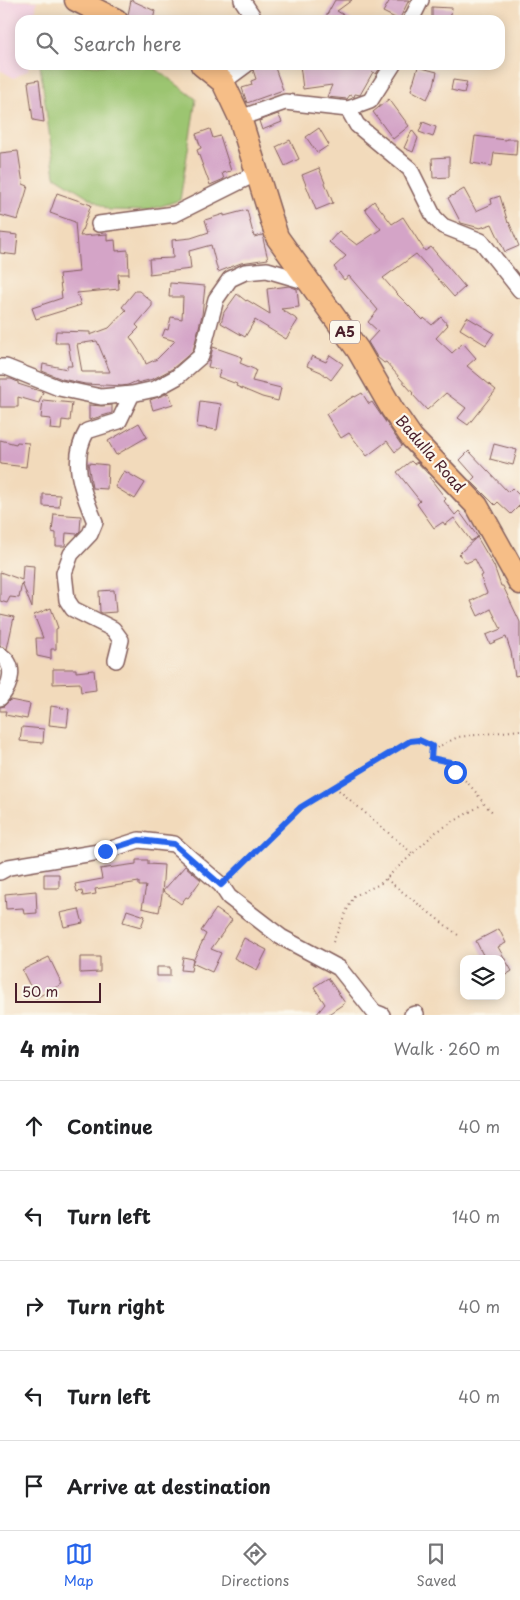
<!DOCTYPE html>
<html lang="en">
<head>
<meta charset="utf-8">
<style>
	:root { --surface:#fff; --page:#f2f2f2; --text:#202124; --muted:#757577; --line:#e0e0e0; --accent:#2563eb }
	body { margin:0; font-family:"Playpen Sans",sans-serif; background:var(--page); color:var(--text) }
	.controls { position:absolute; right:15px; bottom:15px; display:grid; overflow:hidden; border-radius:10px; box-shadow:0 2px 12px #0003 }
	.controls button { width:45px; height:45px; display:grid; place-items:center; padding:0; border:0; border-bottom:1px solid var(--line); background:var(--surface); color:var(--text); font:25px sans-serif }
	.scale { position:absolute; left:15px; bottom:12px; width:86px; box-sizing:border-box; padding-left:5px; border:2px solid #4a1f2b; border-top:0; font-size:14px; line-height:18px; white-space:nowrap; color:#4a1f2b; -webkit-text-stroke:4px #fbf7ec; paint-order:stroke }
	.stop { position:absolute; width:15px; height:15px; margin:-11px; border:4px solid #2563eb; border-radius:50%; background:#fff }
	.stop.end { background:#2563eb; border-color:#fff; box-shadow:0 1px 5px #0008 }
	.list { margin:0; padding:0; list-style:none }
	h2 { display:flex; justify-content:space-between; align-items:center; height:65px; margin:0; padding:0 20px; font-size:21px }
	h2 small { font-size:16px; font-weight:400; color:var(--muted) }
	.list li { display:grid; grid-template-columns:32px 1fr auto; gap:15px; align-items:center; box-sizing:border-box; height:90px; padding:0 20px; border-top:1px solid var(--line) }
	.list b { display:block; font-size:19px; white-space:nowrap }
	.list em { font-size:16px; font-style:normal; color:var(--muted) }
	.icon { flex:none; width:28px; height:28px; fill:none; stroke:currentColor; stroke-width:2; stroke-linecap:round; stroke-linejoin:round }
	.map { position:relative; flex:none; width:520px; height:1015px; overflow:hidden }
	.search { position:absolute; background:var(--surface); box-shadow:0 2px 12px #0003; left:15px; right:15px; top:15px; height:55px; display:flex; align-items:center; gap:12px; box-sizing:border-box; padding:0 18px; border-radius:15px; color:var(--muted); font-size:19px }
	.sheet { height:515px; background:var(--surface) }
	nav { display:flex; justify-content:space-around; align-items:center; box-sizing:border-box; height:70px; border-top:1px solid var(--line); background:var(--surface); font-size:14px; color:var(--muted) }
	nav a { display:grid; justify-items:center; gap:2px }
	nav .on { color:var(--accent) }
	.map>svg:first-child { display:block }
</style>
</head>
<body>
<div class="map">
<svg width="520" height="1015" viewBox="0 0 520 1015">
	<rect width="100%" height="100%" fill="#fbf7ec"/>
	<filter id="ink" filterUnits="userSpaceOnUse"><feTurbulence type="fractalNoise" baseFrequency=".02" numOctaves="2"/><feDisplacementMap in="SourceGraphic" scale="10" xChannelSelector="R" yChannelSelector="G"/><feConvolveMatrix kernelMatrix="1 2 1 2 8 2 1 2 1" color-interpolation-filters="sRGB"/></filter>
	<filter id="wash" filterUnits="userSpaceOnUse"><feTurbulence type="fractalNoise" baseFrequency=".0096" numOctaves="4" result="noise"/><feDisplacementMap in="SourceGraphic" scale="20" xChannelSelector="R" yChannelSelector="G"/><feGaussianBlur stdDeviation="1.12" result="paint"/><feColorMatrix in="noise" values="0 0 0 0 0 0 0 0 0 0 0 0 0 0 0 0 0 1.4 0 .05"/><feComposite in="paint" operator="in"/></filter>
	<g filter="url(#wash)">
		<rect width="100%" height="100%" fill="#f2dabb"/>
		<path fill="#f2cfe0" d="M0,0L37,1L34,20H20V65H29L28,70L14,78L0,70Z"/>
		<path fill="#9cc571" stroke="#73724e" d="M40,65H151L196,99L180,200L146,211L109,210L55,176Z"/>
		<g id="blocks">
			<path fill="#d4a4c7" fill-rule="evenodd" d="M131,0L155,11L153,20H129L128,15Z
				M335,0H352L337,11L352,20H324Z
				M390,0H409L399,20L383,12Z
				M432,7L452,8L450,20H432Z
				M255,65H274L283,90L247,103L242,88L252,85L251,81L256,79L253,70Z
				M300,65H382L376,74L373,72L360,95L355,94L354,97L350,95L347,99L327,97L332,85L303,89Z
				M418,67L437,72L434,85L427,99L411,90Z
				M39,80L44,122L33,120L28,82Z
				M453,80L467,82L464,93L451,90Z
				M389,99L409,126L393,139L373,112Z
				M278,114L282,122L262,130L259,121Z
				M423,122L436,127L433,137L419,132Z
				M319,128L329,145L317,153L306,137Z
				M210,129L213,138L220,136L231,171L222,173L224,179L210,185L197,150L201,148L196,134Z
				M412,130L418,138L413,152L404,148Z
				M475,136L506,140V139H517L516,155L494,153L492,166L471,163Z
				M290,140L299,159L285,166L276,147Z
				M18,151L23,184L28,186L18,220L0,215V153Z
				M449,157V177L433,178L432,158Z
				M319,168L333,203L316,210L302,175Z
				M464,189L476,211L492,204L491,199L500,196L508,223L509,222L519,246L505,252L492,224L480,228L461,223L448,198Z
				M57,193L91,205L80,236L107,234V241L115,240L116,251L128,250L129,274H118L119,289L77,293L81,305L36,319L32,308L62,298L59,274L79,272L75,222L50,213Z
				M374,201L392,224L403,217L425,251L431,247L465,287L454,297L416,254L383,278L396,293L423,320L424,318L432,325L441,317L448,325L436,338L452,353L463,343L476,358L467,366L496,390L468,425L458,418L466,408L446,393L427,410L412,394L413,393L386,362L384,363L377,357L368,342L378,331L368,322L378,310L349,276L344,280L334,267L346,256L329,242L339,231L357,245L381,229L365,209Z
				M247,210L254,237L262,235L268,259L241,263L218,272L211,245L189,251L191,269L149,274L150,272L149,259L173,258L172,240L191,238L209,232L205,220L224,214V216Z
				M0,233L18,235L16,255L0,253Z
				M170,283L205,286L202,315L193,351L172,369L153,379L137,383V381L128,385L122,386L85,384L62,379L42,371L43,364L67,369V366H72L68,343H55L56,331L90,332V335L109,328L126,310L122,307L135,291H139L152,302V306L136,325L139,328L130,337L144,358L146,364L157,359L175,341L162,337L165,329L168,330L171,317L182,319L183,297H169ZM97,341L110,372H82L77,344Z
				M289,286L297,289L299,307L281,309L298,320L286,339L255,320L245,337L221,323L224,312L237,294L246,301L247,300L270,314L267,289Z
				M467,317L494,333L486,345L460,329Z
				M213,347L242,357L240,363L256,370L252,381L281,388L278,401L262,397L236,386L237,384L218,377L221,370L208,367Z
				M330,355L343,364L331,380L321,372L307,366L312,356L326,362Z
				M0,379H11L18,382V384L43,392L39,403L18,397V407H0Z
				M169,393L173,404L153,410L150,400Z
				M362,393L369,404L372,402L402,446L395,452L387,441L367,456L349,433L341,438L326,414L354,396L355,397Z
				M43,400L72,403L70,421L62,420L61,430L50,429L51,419L41,418Z
				M200,401L221,404L217,430L197,427Z
				M89,405L102,406L112,405V413L89,420Z
				M139,423L147,437L116,455L108,441Z
				M0,440L16,444L17,442L29,443L26,467L0,464Z
				M494,444L517,450L513,465L490,459Z
				M469,451L508,492L512,488L520,496V505L511,514L498,502L495,505L471,481L475,477L460,460Z
				M411,461L414,464L417,462L430,476L429,477L446,499L444,501L455,515L459,511L478,537L471,541L454,518L445,525L443,522L434,528L417,504L420,501L397,472Z
				M88,463L108,465L107,489L92,488Z
				M124,471L145,483L135,499L115,487Z
				M43,494L60,495L59,507L43,506Z
				M54,514L81,516L80,531L77,534L66,533L65,546H56V533L52,532Z
				M477,537L494,566L501,586H503L520,622V675L515,676L511,652L506,637L490,644L486,635L501,629L491,609L478,616L471,601L487,593L480,576L483,575L475,559L466,563L459,554Z
				M23,565L34,566L32,608L22,583L19,598L10,597L7,603L0,601V572L22,580Z
				M114,590L116,612L102,613L100,612L99,591Z
				M51,608L58,628L56,629V649H51V659L37,656L36,638H43L34,615Z
				M0,614L14,617L7,649L0,646Z
				M53,669H76V672L94,670L96,690L81,692L80,683L53,684Z
				M10,700L30,704L27,719L5,715L6,711H0V707L4,706Z
				M51,706L69,709L67,727L49,725Z
				M22,727L44,729L43,743L20,741Z
				M136,860H148V864L164,865L162,895L159,912L142,908L146,886H139V882L95,889L96,894L83,896L82,891L77,892L75,884L102,879L100,869L136,864Z
				M185,866L201,880L188,898L186,897L181,904L163,891Z
				M44,874H59V888H44Z
				M36,891L37,913L24,914L23,908L6,909L5,894Z
				M79,909L83,923L64,927L60,913Z
				M216,909L232,920L211,949L221,953L212,972L192,963L206,934L201,931Z
				M127,910L145,916L141,927L123,922Z
				M499,929L506,943L498,947L512,971L501,978V959H485L476,941Z
				M244,938L267,950L257,970L234,958Z
				M49,957L62,984L36,998L22,970Z
				M80,957H100V972L80,973Z
				M183,957L193,959L191,971L181,970Z
				M157,967H170V976H157Z
				M328,978L345,1003L327,1015H316L325,1004L314,987Z"/>
		</g>
	</g>
	<g filter="url(#ink)">
		<use href="#blocks" fill-opacity="0" stroke="#85605d" stroke-width="1"/>
		<g fill="none" stroke-linecap="round" stroke-linejoin="round">
			<defs>
				<path id="minor" d="M242,0L252,15L253,20
					M411,20L421,0
					M223,82L246,65
					M348,109L357,125L410,169L434,217L443,226L481,241L520,290
					M240,118L285,102L348,109L370,101L393,65
					M99,224L175,214L257,173
					M0,367H6L59,388L101,397L132,394L155,389L177,377L201,356L216,299L230,279L245,272L267,270L308,282
					M0,655C17,665 11,685 0,698
					M116,660L121,640L113,629L73,609L67,600L64,573L71,554L90,534L95,522C83,493 69,461 87,431L119,421L132,394
					M0,872L9,867L105,851L139,840L174,844L221,885L229,897L281,937L339,968L374,1012L382,1015
					M412,1015L416,1014"/>
				<path id="highway" d="M76,0L116,20
					M202,65L223,82L240,118L277,237L358,350L392,409L412,438L477,506L520,583"/>
			</defs>
			<use href="#minor" stroke="#85605d" stroke-width="18"/>
			<use href="#highway" stroke="#85605d" stroke-width="25"/>
			<path stroke="#85605d" stroke-width="2" stroke-dasharray="1 4" stroke-linecap="butt" d="M432,746L431,758L449,762C456,774 465,779 473,789C481,798 483,805 494,813
				M335,787L413,854
				M230,876L301,807L411,741L419,740L436,748L458,737L520,730
				M386,879L458,935
				M333,942L346,912L354,896L380,884L436,832L483,804"/>
			<use href="#minor" stroke="#fff" stroke-width="15"/>
			<use href="#highway" stroke="#f6be87" stroke-width="22"/>
		</g>
	</g>
	<g fill="none" stroke-linecap="round" stroke-linejoin="round" filter="url(#ink)">
		<path stroke="#2563eb" stroke-width="6" d="M105,851L139,840L174,844L221,885L301,807L410,741L419,740L432,746L431,758L450,762L455,772"/>
	</g>
	<g text-anchor="middle" stroke-width="4.5" stroke-linejoin="round" paint-order="stroke">
		<rect fill="#fbf7ec" stroke="#7f6065" stroke-width="1" x="330" y="320.5" width="30" height="23" rx="4"/>
		<g font-size="14" font-weight="bold" fill="#4a1f2b">
			<text x="345" y="337">A5</text>
		</g>
		<g font-size="15" fill="#4a1f2b" stroke="#fbf7ec">
			<text transform="translate(430 454) rotate(49)" y="5">Badulla Road</text>
		</g>
	</g>
</svg>
<div class="controls">
<button><svg class="icon" aria-label="layers" viewBox="0 0 24 24"><path d="M12 4l9 5-9 5-9-5zM3 14l9 5 9-5"/></svg></button>
</div>
<div class="scale">50 m</div>
<div class="stop" style="left:455px;top:772px"></div>
<div class="stop end" style="left:105px;top:851px"></div>
<div class="search"><svg class="icon" aria-label="search" viewBox="0 0 24 24"><circle cx="10" cy="10" r="6"/><path d="M15 15l6 6"/></svg>Search here</div>
</div>
<section class="sheet">
<h2>4 min<small>Walk · 260 m</small></h2>
<ul class="list">
<li><svg class="icon" aria-label="ahead" viewBox="0 0 24 24"><path d="M12 20V5M6 11l6-6 6 6"/></svg><div><b>Continue</b></div><em>40 m</em></li>
<li><svg class="icon" aria-label="left" viewBox="0 0 24 24"><path d="M17 20v-9H6M10 6l-5 5 5 5"/></svg><div><b>Turn left</b></div><em>140 m</em></li>
<li><svg class="icon" aria-label="right" viewBox="0 0 24 24"><path d="M7 20v-9h11M14 6l5 5-5 5"/></svg><div><b>Turn right</b></div><em>40 m</em></li>
<li><svg class="icon" aria-label="left" viewBox="0 0 24 24"><path d="M17 20v-9H6M10 6l-5 5 5 5"/></svg><div><b>Turn left</b></div><em>40 m</em></li>
<li><svg class="icon" aria-label="arrive" viewBox="0 0 24 24"><path d="M6 21V4h12l-3 4 3 4H6"/></svg><div><b>Arrive at destination</b></div></li>
</ul>
</section>
<nav>
<a class="on"><svg class="icon" aria-label="map" viewBox="0 0 24 24"><path d="M3 6l6-2 6 2 6-2v14l-6 2-6-2-6 2zM9 4v14M15 6v14"/></svg>Map</a>
<a><svg class="icon" aria-label="directions" viewBox="0 0 24 24"><path d="M12 3l9 9-9 9-9-9zM9 14v-3h6M13 9l2 2-2 2"/></svg>Directions</a>
<a><svg class="icon" aria-label="saved" viewBox="0 0 24 24"><path d="M7 4h10v16l-5-4-5 4z"/></svg>Saved</a>
</nav>
</body>
</html>
